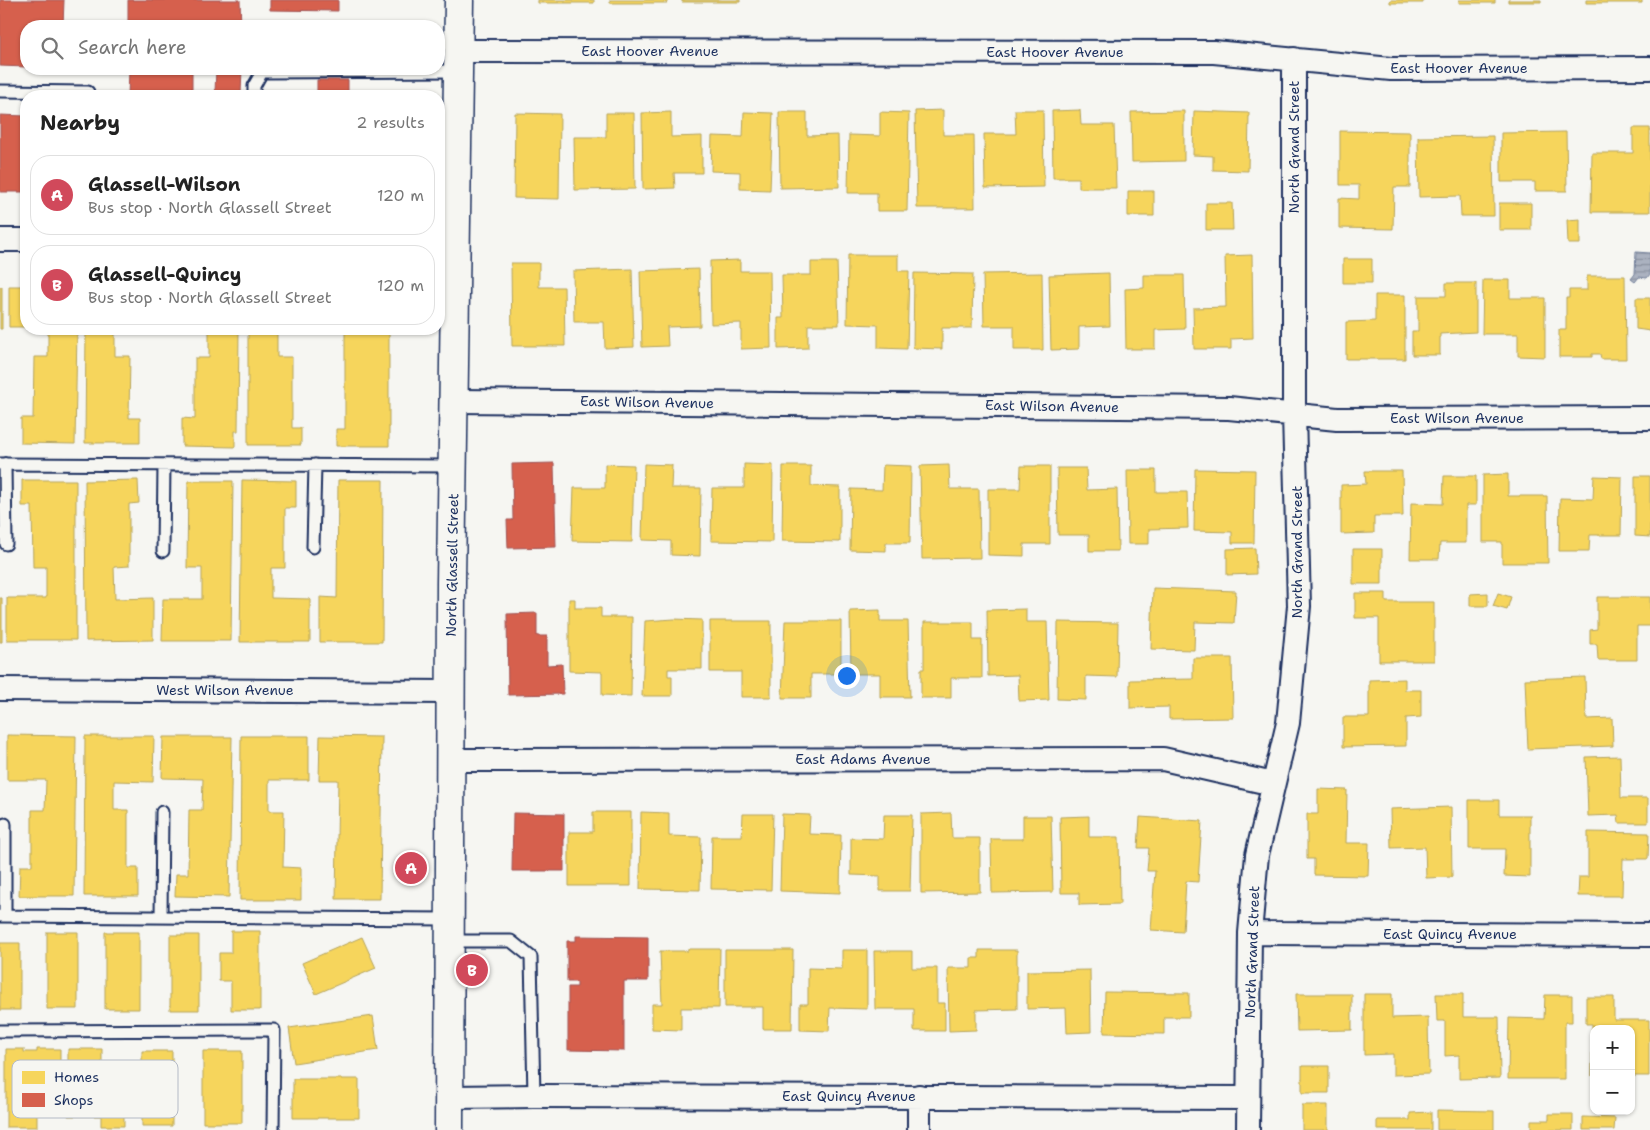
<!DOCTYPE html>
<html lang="en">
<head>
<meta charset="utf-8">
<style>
	:root { --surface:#fff; --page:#f2f2f2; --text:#222; --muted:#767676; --line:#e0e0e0; --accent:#d1495b }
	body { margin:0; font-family:"Shantell Sans",sans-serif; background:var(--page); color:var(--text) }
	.controls { position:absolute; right:15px; bottom:15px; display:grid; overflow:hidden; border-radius:10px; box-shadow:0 1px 4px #0004 }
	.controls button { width:45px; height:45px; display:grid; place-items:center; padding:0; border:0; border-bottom:1px solid var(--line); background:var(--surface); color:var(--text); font:25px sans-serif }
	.you { position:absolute; left:846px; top:675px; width:18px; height:18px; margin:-12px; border:4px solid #fff; border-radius:50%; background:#1a73e8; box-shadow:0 0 0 8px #1a73e833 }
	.badge { display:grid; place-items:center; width:32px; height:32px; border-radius:50%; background:var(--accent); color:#fff; font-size:16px; font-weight:700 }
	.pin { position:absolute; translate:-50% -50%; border:2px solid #fff; box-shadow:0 1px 5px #0006 }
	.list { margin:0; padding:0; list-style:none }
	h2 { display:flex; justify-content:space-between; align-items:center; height:65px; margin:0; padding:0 20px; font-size:21px }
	h2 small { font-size:16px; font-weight:400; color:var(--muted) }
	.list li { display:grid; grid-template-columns:32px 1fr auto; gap:15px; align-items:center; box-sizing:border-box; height:80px; margin:0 10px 10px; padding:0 10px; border:1px solid var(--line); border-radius:20px }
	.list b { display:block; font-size:19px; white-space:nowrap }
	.list p { margin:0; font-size:16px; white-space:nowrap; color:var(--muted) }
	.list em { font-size:16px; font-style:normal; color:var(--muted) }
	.icon { flex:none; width:28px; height:28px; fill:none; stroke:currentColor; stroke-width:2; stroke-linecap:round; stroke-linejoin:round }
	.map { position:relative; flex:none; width:1650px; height:1130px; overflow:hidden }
	.search { position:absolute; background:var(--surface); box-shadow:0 1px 4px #0004; left:20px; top:20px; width:425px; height:55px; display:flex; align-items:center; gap:12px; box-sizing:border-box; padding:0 18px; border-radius:20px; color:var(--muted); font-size:19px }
	.panel { position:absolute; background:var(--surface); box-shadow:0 1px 4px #0004; left:20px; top:90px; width:425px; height:245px; border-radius:20px }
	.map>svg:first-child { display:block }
</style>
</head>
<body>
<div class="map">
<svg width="1650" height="1130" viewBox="0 0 1650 1130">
	<defs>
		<pattern id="water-rules" width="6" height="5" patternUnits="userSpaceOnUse" patternTransform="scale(1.25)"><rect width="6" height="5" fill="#abb2c0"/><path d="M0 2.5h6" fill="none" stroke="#8a919f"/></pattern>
	</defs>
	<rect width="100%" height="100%" fill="#f6f6f2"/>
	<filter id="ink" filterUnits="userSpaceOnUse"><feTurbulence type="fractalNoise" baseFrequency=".02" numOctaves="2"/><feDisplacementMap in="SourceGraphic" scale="10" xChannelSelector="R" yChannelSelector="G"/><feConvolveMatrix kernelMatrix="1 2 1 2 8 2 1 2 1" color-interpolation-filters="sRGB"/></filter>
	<g filter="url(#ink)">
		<path fill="url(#water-rules)" stroke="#717e99" d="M1636,252L1650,253V274L1647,278L1639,277L1635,282L1631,279L1635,274Z"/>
		<path fill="#f6d55c" stroke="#b4a35d" d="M538,0H594V3H538Z
			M610,0H667V3H610Z
			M682,0H740V2H682Z
			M1390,0H1423V3H1390Z
			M1459,0H1495V3H1459Z
			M1508,0H1541V2H1508Z
			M1586,0H1642V3H1586Z
			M943,110V135H974L975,208H917L915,111Z
			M1015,110H1043L1044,187L985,188L984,134H1016Z
			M1080,110L1081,125H1114L1116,188H1079V178H1053L1052,111Z
			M1184,111V161L1132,162L1131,112Z
			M1194,111L1249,113L1248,171L1213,170V156L1193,155Z
			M671,112V137L702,136V173H674L675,188L643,189L642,113Z
			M744,112L773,113L770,190L740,189V172L711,171L712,136L743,137Z
			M779,112H807V136L838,135L839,187L780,188Z
			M880,112L909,113L907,211H877V193H848L849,135L880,136Z
			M515,113L560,114L559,199L514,198Z
			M606,113H634L635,189L575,190L574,137H606Z
			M1633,128H1650V212H1591L1592,153H1633Z
			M1340,131L1410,132V187H1394L1393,229L1339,228V198L1359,199V185H1340Z
			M1566,132L1567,191H1535V182H1501V133Z
			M1493,136L1494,216H1461L1460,196L1419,197L1418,137Z
			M1128,191H1154V216H1128Z
			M1206,203H1232L1233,230H1206Z
			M1499,203H1531V230H1499Z
			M1580,219V244H1568L1567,220Z
			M848,255H898V271H909L907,349L878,348V325L847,324Z
			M1252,255L1253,338L1231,339V349H1194L1193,308L1226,307L1225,256Z
			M1343,259H1372V283H1343Z
			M740,260V271H770L771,348L741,349V323L711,324L710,261Z
			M811,262H837L839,325H808V348L778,349V318H783L782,275H811Z
			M511,263H539V287H564L565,346H512Z
			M632,269L634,347L605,348L604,322H574L573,271Z
			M699,269L700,326L667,327L668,346L642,347L640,271Z
			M914,273L973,274L972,328H942V349L913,348Z
			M1042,273L1043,350H1014V326H984L983,274Z
			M1109,273L1110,326L1079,327V349L1051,350L1049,275Z
			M1144,275H1184L1185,329L1155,330V349H1126L1125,289L1144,288Z
			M1587,276H1625L1626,359H1601L1600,354H1592V357H1559V330H1566V298H1569V290H1587Z
			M1483,280H1510V298H1545V357L1518,356V334H1482Z
			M1446,283H1476V332L1440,334V355H1412V331H1418V296H1446Z
			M9,286H26V327H9Z
			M0,287H2V329H0Z
			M1375,295H1405V359H1346V322L1375,321Z
			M1636,298H1650V331L1636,329Z
			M48,329H77L75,444L21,443V418H33L34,357H48Z
			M86,329H115V356H130L129,418H140V443H85Z
			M169,329H239L238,431H235V447L182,446V418L195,419V358H209V329Z
			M248,329H277V357H292V428H301V445H248Z
			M327,329H389V446H336V429H345V330Z
			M605,464L634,465L632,542L572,541L574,488H605Z
			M644,464L672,465L671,488H701L700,556L671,555V541L642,540Z
			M744,464L773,465L772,542L711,541L712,488H744Z
			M883,465L911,466L910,543H886V551L850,550L851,489L882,490Z
			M949,465L950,489H979L980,558L922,559L920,466Z
			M783,466H811V486L840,487V542L782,541Z
			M1021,466H1050V544H1024V556L988,555V489H1020Z
			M1057,468H1086L1087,490L1117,489L1118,551H1089V535H1058Z
			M1195,469L1255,470L1254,543H1232V532L1194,531Z
			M1127,470H1156V492H1187L1188,528L1149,529V544H1128Z
			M1365,471H1402L1403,516H1374V533L1341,534V485L1366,484Z
			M1508,474V496H1547L1548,563H1502V542H1483V475Z
			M1444,476H1476V505H1466V543H1440L1439,559H1410L1411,503L1443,504Z
			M1594,476L1622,477L1621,535H1590L1589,551H1559L1560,498L1593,499Z
			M1635,476H1650V537L1635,536Z
			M22,480H76V640H7V598H46V567H33L32,506H22Z
			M138,480L139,503L129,504V566L114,567L115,599L153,598V640L86,641L85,481Z
			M242,480L296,481V508H285V568H271V598L310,599V642H240Z
			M338,480H383L382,642H320V597L337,598Z
			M188,481H233L231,641H162L163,599H202V568H187Z
			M1255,548L1256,574L1227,575V549Z
			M1353,549H1382V584H1353Z
			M1153,588L1236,591L1234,623L1195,622L1194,650L1151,649Z
			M1355,593H1386V602H1434V661H1379V618H1355Z
			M1488,593V606H1470V594Z
			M1498,593L1511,597L1507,610L1493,606Z
			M1597,597H1650V626H1637V660H1598L1597,644H1590V630L1597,629Z
			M0,598H2V642H0Z
			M569,599H575V608H601V617H632L631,696L602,695V672L569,671Z
			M1026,609V622H1047L1049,700L1019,701L1018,675L988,676L987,610Z
			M880,610V621H908L910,697H880V674H851L850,611Z
			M674,619L702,620V669H668V676H672V696H642L645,621Z
			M710,621H771V697H741V672H710Z
			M785,621H841V674H811V698H782Z
			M924,622H973V640H982V678H951V698H921V669H924Z
			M1058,622L1118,623L1117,677L1086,676V700L1057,699Z
			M1193,658H1232L1233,718L1169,719V707L1130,708V680L1193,679Z
			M1585,677L1586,719L1612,718L1613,746L1528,749L1525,679Z
			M1405,679V690H1421V717L1406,718V746L1343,747V717H1369V680Z
			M7,735L76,736L74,896H19L20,866H32V810H45L46,780H7Z
			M85,736H154L153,782L114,781V810H128V868H138V896H84Z
			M241,736H309V780H269V811H284L283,867L301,868V900H240Z
			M320,736L382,737L380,899H336L338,780H319Z
			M163,737H232L229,897L175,896L176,874H188L189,810H202L203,779L162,778Z
			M1620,756L1621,798H1648V823H1619L1618,815L1588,816L1586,757Z
			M1318,789L1347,790L1346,843H1369L1368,876L1314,875V859H1307V814H1318Z
			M1469,800H1499V815H1530V877L1504,876L1505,849H1469Z
			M1451,807L1452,877L1426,878L1425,847L1391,848L1390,809Z
			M593,812H631V886H569V832H593Z
			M641,812L669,813V836L701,837L700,890L640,889Z
			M951,813L952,838H980V892L921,893V814Z
			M743,814H773L771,890L711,889L712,836H742Z
			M782,814L810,815L809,834L841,835L840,893L780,891Z
			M884,815H912L910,891H880V876L851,875V838L883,839Z
			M1023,816H1051L1053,892L992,893L991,839H1023Z
			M1089,816V837H1119L1120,904L1079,905V893H1061L1060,817Z
			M1140,817L1202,821L1198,882L1186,881L1183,932L1151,930L1155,871H1147L1149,848H1138Z
			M1588,832L1649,833L1648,859H1623L1622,896H1578L1579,877H1588Z
			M231,931H260V1010H231V981H219V953H231Z
			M47,932H78V1009H47Z
			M105,932H139V1009H105Z
			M170,935H199V1010H170Z
			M362,937L376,968L316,994L302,963Z
			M0,943H20V1010H0Z
			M688,949H720L719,1008H681V1030L652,1029V1004H662L660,951H688Z
			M725,950H793L792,1029H763V1007H725Z
			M842,950H867V1009L830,1008L829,1031L800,1030V1004H808V968L842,969Z
			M979,950H1017V1009L976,1010V1030L949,1031L948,968H971V958H979Z
			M874,951H912V968H937V1003H945V1031H914V1009H875Z
			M1090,970L1091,1032L1067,1033L1066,1008L1027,1009V971Z
			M1105,992L1189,993V1017H1164V1034L1104,1033Z
			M1296,994H1352V1030L1297,1031Z
			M1364,994H1392V1018L1428,1017L1429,1074L1393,1075V1054L1364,1055Z
			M1436,994H1463V1017H1499L1500,1078L1459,1079V1055L1445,1056V1021H1437Z
			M1545,995H1572V1022H1565V1079H1508L1509,1018L1544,1019Z
			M1586,997H1614V1020H1649V1076H1631V1029H1594L1592,1076V1024H1586Z
			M373,1016L378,1050L294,1063L289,1028Z
			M6,1049H24V1052H37V1049H60V1078H37V1127H6Z
			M68,1049H102V1101H124V1126H101V1116H68Z
			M142,1051H172V1126H142Z
			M203,1051H242V1123H203Z
			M1302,1066H1329V1093H1302Z
			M293,1079H359V1118H293Z
			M1302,1105H1328V1130H1302Z
			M1437,1110L1494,1111V1130H1437Z
			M1431,1112V1130H1377V1120H1410V1113Z
			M1549,1114H1573V1130H1531V1120H1549Z
			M1583,1117L1615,1118L1614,1130H1583Z"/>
		<path fill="#d6604d" stroke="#9e5152" d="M0,0H64L63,26H26V67L0,66Z
			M128,0H240L241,26H128Z
			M270,0H338V11L270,10Z
			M129,69H192V96H128Z
			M216,69H242L241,93L215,92Z
			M317,80H348V96H317Z
			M0,115L26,116V192H0Z
			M554,463L556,547L508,548L507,520H513L512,464Z
			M537,613V636H547V665L562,664L563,694L508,695L507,614Z
			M513,813L564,814V871H512Z
			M576,936L648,937V981H624V1051L568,1050V987H577V982H567V941H576Z"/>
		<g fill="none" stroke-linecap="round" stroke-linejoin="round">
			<defs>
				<path id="lane" d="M0,91L88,92
					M254,96V86L262,72L458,71
					M0,464L453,466
					M5,464L6,544
					M313,547L315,465
					M163,551L164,465
					M5,824V916
					M0,916L450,919
					M161,917L162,812
					M450,941H511L531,957L534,1096
					M0,1031L274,1030L273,1130"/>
				<path id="street" d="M459,51L1214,52L1391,69L1650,68
					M0,240H26
					M454,401L1229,408L1337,419L1650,418
					M0,689L451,692
					M451,760L1163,759L1273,784
					M1250,933L1650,935
					M450,1097L534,1096L1248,1098
					M919,1130V1096
					M1248,1130L1250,933L1257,855L1288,723L1299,606L1294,414V59"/>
				<path id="secondary" d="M449,1130L451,583L459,0"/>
			</defs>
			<use href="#lane" stroke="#1b2f5e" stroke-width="15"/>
			<use href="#street" stroke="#1b2f5e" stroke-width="26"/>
			<use href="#secondary" stroke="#1b2f5e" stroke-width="31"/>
			<use href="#lane" stroke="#f6f6f2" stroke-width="11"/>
			<use href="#street" stroke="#f6f6f2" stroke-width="22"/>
			<use href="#secondary" stroke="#f6f6f2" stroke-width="28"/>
		</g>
	</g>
	<g text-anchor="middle" stroke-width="5" stroke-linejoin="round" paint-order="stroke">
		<g font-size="14" fill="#1b2f5e" stroke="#f6f6f2">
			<text x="650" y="56">East Hoover Avenue</text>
			<text x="1055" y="57">East Hoover Avenue</text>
			<text x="1459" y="73">East Hoover Avenue</text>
			<text transform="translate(1294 147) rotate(-90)" y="5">North Grand Street</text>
			<text transform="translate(647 402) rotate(1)" y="5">East Wilson Avenue</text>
			<text transform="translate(1052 406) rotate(1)" y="5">East Wilson Avenue</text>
			<text x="1457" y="423">East Wilson Avenue</text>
			<text transform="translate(1297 552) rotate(-90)" y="5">North Grand Street</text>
			<text transform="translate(452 565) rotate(-89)" y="5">North Glassell Street</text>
			<text x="225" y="695">West Wilson Avenue</text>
			<text x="863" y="764">East Adams Avenue</text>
			<text x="1450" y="939">East Quincy Avenue</text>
			<text transform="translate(1252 952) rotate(-88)" y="5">North Grand Street</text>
			<text x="849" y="1101">East Quincy Avenue</text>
		</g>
	</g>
	<rect x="12" y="1060" width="166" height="58" rx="8" fill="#f6f6f2" stroke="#b4bac6" stroke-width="1"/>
	<rect x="22" y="1071" width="23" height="13" fill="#f6d55c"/>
	<rect x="22" y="1093" width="23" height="14" fill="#d6604d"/>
	<g font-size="14" fill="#1b2f5e">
		<text x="54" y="1082">Homes</text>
		<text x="54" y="1105">Shops</text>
	</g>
</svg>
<div class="controls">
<button>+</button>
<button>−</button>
</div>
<div class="you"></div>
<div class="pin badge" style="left:411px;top:868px">A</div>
<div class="pin badge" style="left:472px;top:970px">B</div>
<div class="search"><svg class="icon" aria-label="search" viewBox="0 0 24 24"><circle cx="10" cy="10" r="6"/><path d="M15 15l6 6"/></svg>Search here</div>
<section class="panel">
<h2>Nearby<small>2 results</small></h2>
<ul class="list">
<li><span class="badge">A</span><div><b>Glassell-Wilson</b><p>Bus stop · North Glassell Street</p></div><em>120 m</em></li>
<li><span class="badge">B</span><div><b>Glassell-Quincy</b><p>Bus stop · North Glassell Street</p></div><em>120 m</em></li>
</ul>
</section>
</div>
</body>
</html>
